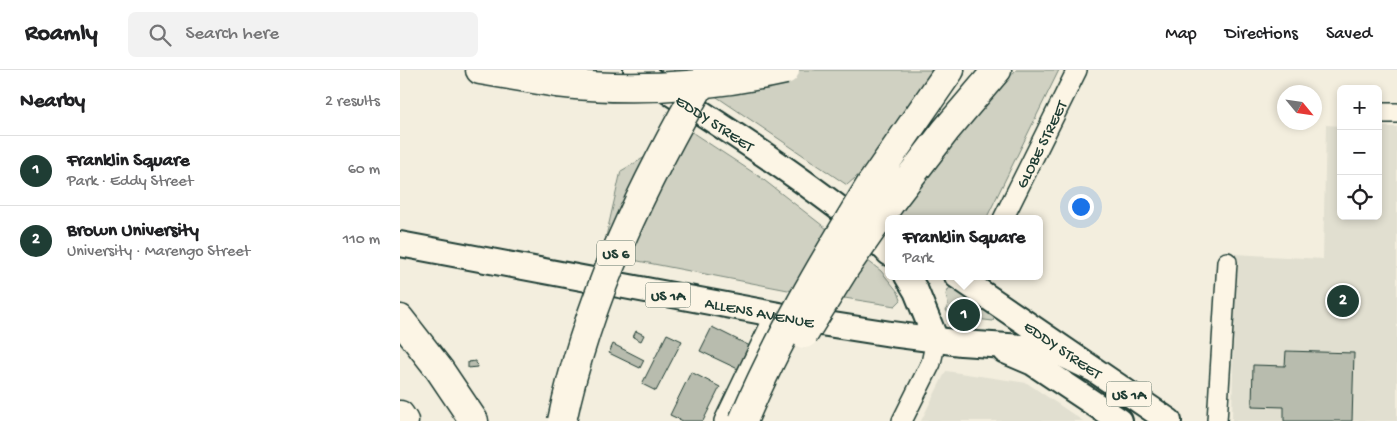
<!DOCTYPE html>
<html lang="en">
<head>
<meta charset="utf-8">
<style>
	:root { --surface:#fff; --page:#f2f2f2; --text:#202124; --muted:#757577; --line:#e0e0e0; --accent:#1f3d34 }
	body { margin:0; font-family:"Gochi Hand",sans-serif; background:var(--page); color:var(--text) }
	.controls { position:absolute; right:15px; top:15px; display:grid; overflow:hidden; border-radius:8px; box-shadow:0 2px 8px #0003 }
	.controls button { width:45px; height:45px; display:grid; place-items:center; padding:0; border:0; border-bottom:1px solid var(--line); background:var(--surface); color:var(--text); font:25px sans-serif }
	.compass { position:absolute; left:877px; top:15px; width:45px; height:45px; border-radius:50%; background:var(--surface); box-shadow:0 2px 8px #0003; rotate:119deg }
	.you { position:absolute; left:680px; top:136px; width:18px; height:18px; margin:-12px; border:4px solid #fff; border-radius:50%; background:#1a73e8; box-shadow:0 0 0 8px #1a73e833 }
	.badge { display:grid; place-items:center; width:32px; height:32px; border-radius:50%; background:var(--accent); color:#fff; font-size:16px; font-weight:700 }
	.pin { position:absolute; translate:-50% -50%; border:2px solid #fff; box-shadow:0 1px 5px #0006 }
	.popup { position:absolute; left:485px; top:145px; width:158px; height:65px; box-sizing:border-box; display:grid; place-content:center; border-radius:8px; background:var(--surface); filter:drop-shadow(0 1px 4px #0005); font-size:16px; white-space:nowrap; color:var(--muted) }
	.popup b { font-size:19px; color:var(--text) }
	.popup::after { content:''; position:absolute; left:50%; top:100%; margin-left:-10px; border:10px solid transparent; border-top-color:var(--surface) }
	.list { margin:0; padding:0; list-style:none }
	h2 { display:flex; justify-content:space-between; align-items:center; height:65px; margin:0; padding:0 20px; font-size:21px }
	h2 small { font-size:16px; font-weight:400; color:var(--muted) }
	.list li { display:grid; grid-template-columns:32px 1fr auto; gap:15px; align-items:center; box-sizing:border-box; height:70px; padding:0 20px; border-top:1px solid var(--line) }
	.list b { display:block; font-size:19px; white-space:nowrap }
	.list p { margin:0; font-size:16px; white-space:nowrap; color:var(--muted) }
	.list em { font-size:16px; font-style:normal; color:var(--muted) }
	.icon { flex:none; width:28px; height:28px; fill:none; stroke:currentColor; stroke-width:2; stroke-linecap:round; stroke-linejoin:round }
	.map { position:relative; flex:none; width:997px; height:351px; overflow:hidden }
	header { display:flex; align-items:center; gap:30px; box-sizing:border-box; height:70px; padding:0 25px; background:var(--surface); border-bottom:1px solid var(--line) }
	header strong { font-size:24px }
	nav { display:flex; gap:28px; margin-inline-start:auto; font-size:18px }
	.search { width:350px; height:45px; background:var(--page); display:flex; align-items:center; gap:12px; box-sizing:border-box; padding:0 18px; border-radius:8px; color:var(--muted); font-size:19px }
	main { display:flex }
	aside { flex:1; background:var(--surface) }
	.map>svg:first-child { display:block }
</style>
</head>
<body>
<header>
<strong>Roamly</strong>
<div class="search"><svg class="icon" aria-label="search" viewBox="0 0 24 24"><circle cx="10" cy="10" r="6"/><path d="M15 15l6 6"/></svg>Search here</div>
<nav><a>Map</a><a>Directions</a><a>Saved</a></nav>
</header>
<main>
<aside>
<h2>Nearby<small>2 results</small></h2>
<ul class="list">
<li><span class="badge">1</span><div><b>Franklin Square</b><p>Park · Eddy Street</p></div><em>60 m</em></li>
<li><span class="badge">2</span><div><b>Brown University</b><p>University · Marengo Street</p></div><em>110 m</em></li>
</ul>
</aside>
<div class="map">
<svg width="997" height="351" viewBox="0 0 997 351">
	<rect width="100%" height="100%" fill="#f3eede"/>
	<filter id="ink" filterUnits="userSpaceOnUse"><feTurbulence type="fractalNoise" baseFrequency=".02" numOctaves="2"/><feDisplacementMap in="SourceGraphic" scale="10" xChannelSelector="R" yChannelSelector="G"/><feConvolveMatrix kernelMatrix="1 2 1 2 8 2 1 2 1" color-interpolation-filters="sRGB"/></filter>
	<g filter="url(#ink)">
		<path fill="#e1dfd0" d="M926,55L941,56V146H978V57H997V351H832L835,184L923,189Z
			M546,301L627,313L683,351H521Z"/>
		<path fill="#d0d1c2" stroke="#78877b" d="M273,0H535L462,102L447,115L320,29Z
			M616,0H659L586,149L496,148C532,96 572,45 616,0Z
			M290,61L360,107L481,201L498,222L501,230L495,236L394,220L393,221L202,184L221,101Z
			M551,215L596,244L593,251L550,246L546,240L548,234L546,224Z"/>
		<path fill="#b8bcae" stroke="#1f3d34" d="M312,257L350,276L338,299L300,281Z
			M236,261L244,265L241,271L233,267Z
			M267,264L282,271L256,321L242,314Z
			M213,274L244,290L240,298L209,283Z
			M886,281L954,283L952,351H884V337L852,336L853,295L885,296Z
			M76,291L77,297L68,298V292Z
			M291,302L320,317L303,351H283L270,345Z"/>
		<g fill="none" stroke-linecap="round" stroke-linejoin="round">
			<defs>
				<g id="minor">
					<path d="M978,43H997"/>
					<path id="s1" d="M603,149L677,0"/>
					<path d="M324,351L375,245"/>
					<path d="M502,351L531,293L536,270"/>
					<path d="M817,351L827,192"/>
				</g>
				<g id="major">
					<path id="s2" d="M236,0C290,36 345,70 398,108C430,131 462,154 489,183"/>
					<path id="s3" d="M0,174L427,254L491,264L561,273L637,278L663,285L690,298"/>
					<path d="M507,206L516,221L536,270"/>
					<path id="s4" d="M557,206L769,351"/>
					<path d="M605,281L633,293L720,351"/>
				</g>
				<path id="highway" d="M80,0L157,13
					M471,114L550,0
					M493,129L546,60L597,0
					M0,249L39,299L74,351
					M0,345L4,351"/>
			</defs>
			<use href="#minor" stroke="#1f3d34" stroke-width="22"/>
			<use href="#major" stroke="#1f3d34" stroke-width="28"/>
			<use href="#highway" stroke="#1f3d34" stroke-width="31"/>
			<use href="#minor" stroke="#fcf5e5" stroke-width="19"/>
			<use href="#major" stroke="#fcf5e5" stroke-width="24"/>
			<use href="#highway" stroke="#fcf5e5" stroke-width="28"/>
			<defs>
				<path id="highway-bridge" d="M157,13C234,22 308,17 385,0
					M404,264L445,198L493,129
					M162,351C188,226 245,110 309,0
					M343,351C378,268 424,191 471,114"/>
			</defs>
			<use href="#highway-bridge" stroke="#1f3d34" stroke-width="31" stroke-linecap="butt"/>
			<use href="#highway-bridge" stroke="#fcf5e5" stroke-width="28"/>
		</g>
	</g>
	<g text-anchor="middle" stroke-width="5" stroke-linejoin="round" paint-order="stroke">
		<g fill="#fcf5e5" stroke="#617469" stroke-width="1">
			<rect x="197" y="170.5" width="38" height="25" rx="4"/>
			<rect x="245.5" y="212.5" width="45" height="25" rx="4"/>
			<rect x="706.5" y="311.5" width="45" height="25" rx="4"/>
		</g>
		<g font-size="15" font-weight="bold" fill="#1f3d34">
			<text x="216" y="188">US 6</text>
			<text x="268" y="230">US 1A</text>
			<text x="729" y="329">US 1A</text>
		</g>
		<g font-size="16" fill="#1f3d34" stroke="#fcf5e5">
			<text dy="6" stroke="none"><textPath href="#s2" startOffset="95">EDDY STREET</textPath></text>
			<text dy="6" stroke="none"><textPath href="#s1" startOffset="84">GLOBE STREET</textPath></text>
			<text dy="6" stroke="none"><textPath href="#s3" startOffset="366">ALLENS AVENUE</textPath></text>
			<text dy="6" stroke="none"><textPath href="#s4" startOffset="129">EDDY STREET</textPath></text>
		</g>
	</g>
</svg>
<div class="controls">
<button>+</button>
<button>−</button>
<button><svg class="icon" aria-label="locate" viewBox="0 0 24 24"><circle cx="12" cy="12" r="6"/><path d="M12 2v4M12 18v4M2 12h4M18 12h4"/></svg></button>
</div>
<svg class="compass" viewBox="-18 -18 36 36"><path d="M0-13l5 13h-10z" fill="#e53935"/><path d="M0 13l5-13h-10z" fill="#757577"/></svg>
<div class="you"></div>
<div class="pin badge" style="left:564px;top:245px">1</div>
<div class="popup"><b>Franklin Square</b>Park</div>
<div class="pin badge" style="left:943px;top:231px">2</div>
</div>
</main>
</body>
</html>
